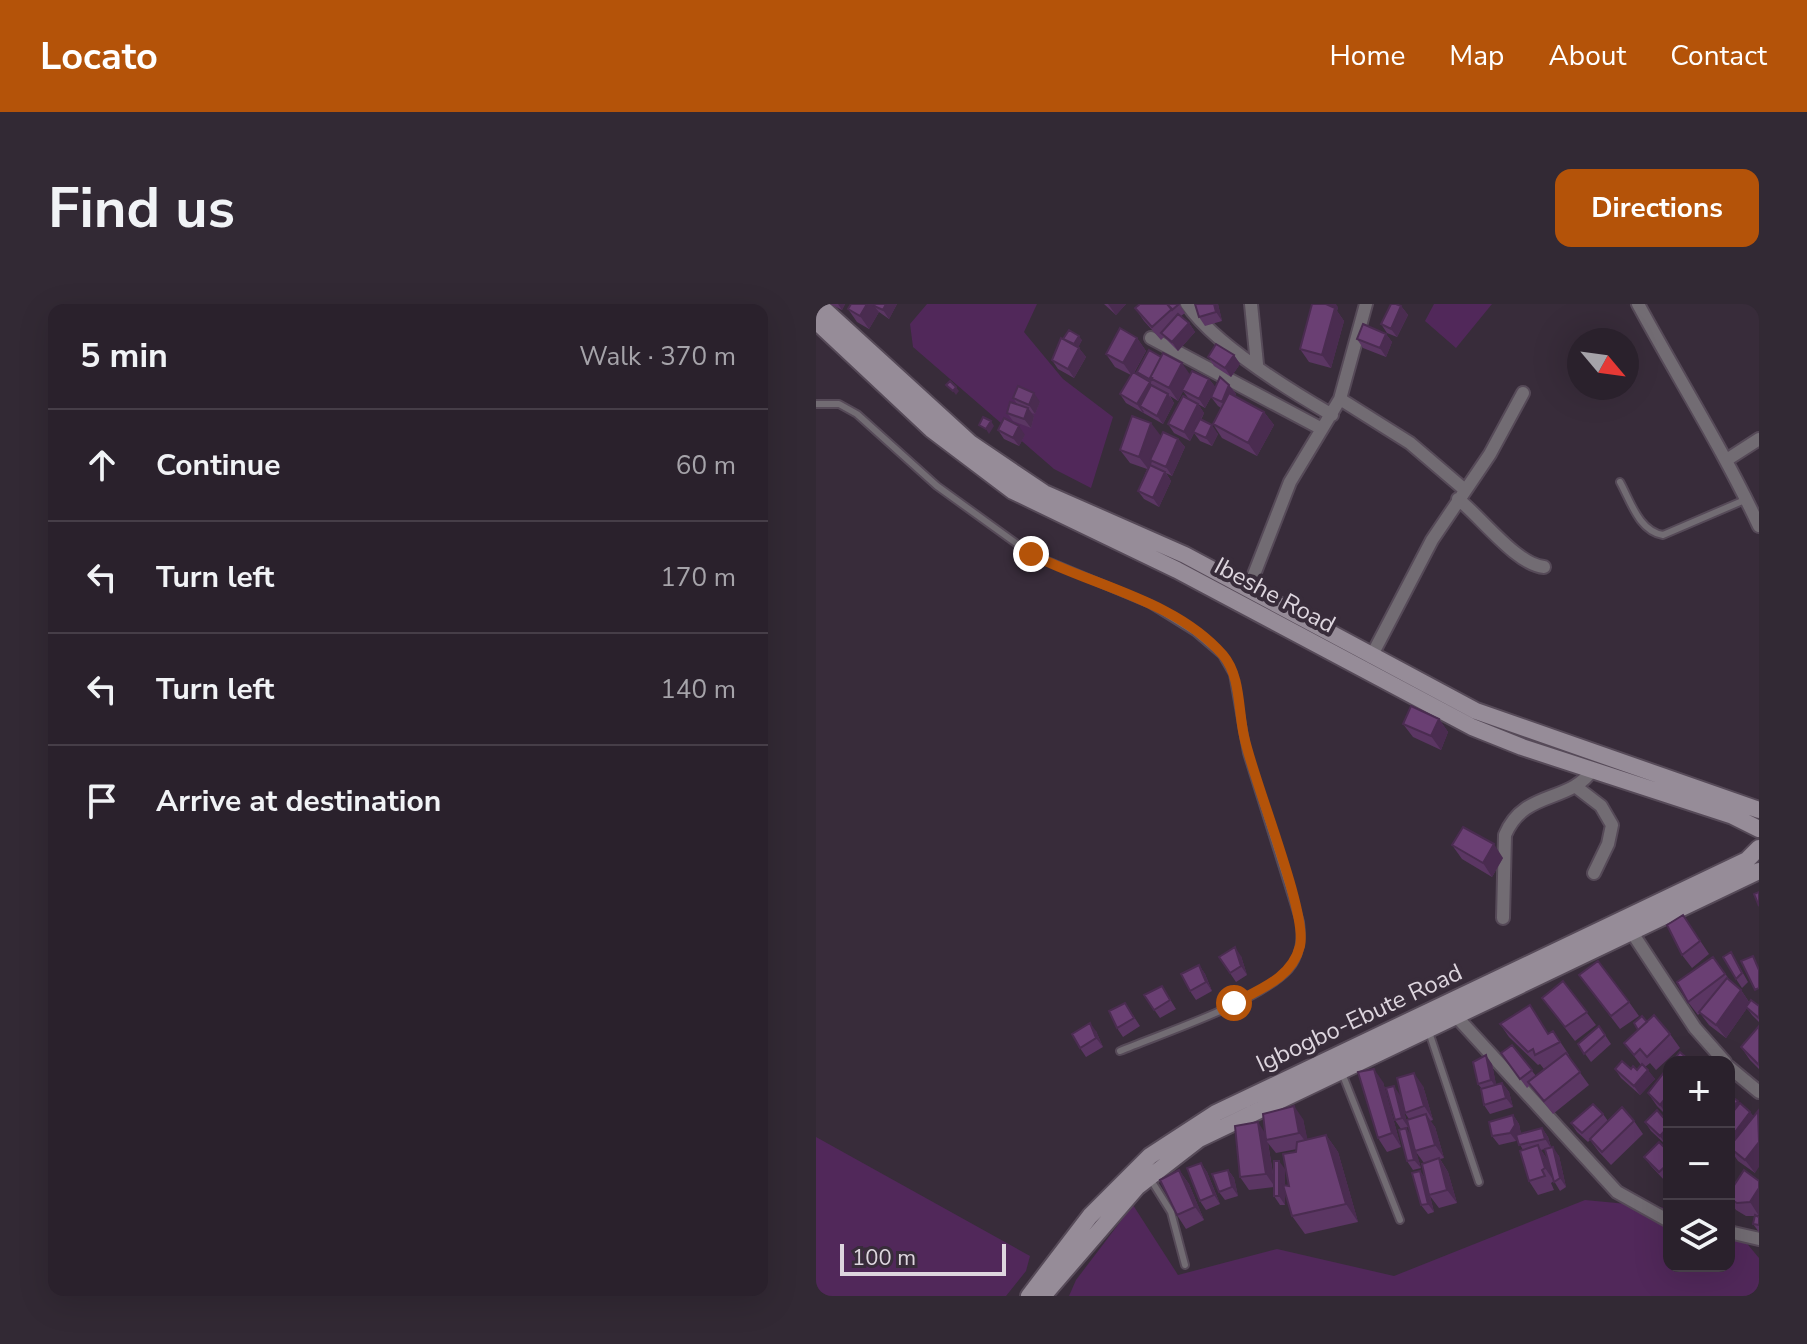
<!DOCTYPE html>
<html lang="en">
<head>
<meta charset="utf-8">
<style>
	:root { --surface:#2a212c; --page:#322934; --text:#f1f3f6; --muted:#a5a3a9; --line:#463e48; --accent:#b45309 }
	body { margin:0; font-family:"Nunito Sans",sans-serif; background:var(--page); color:var(--text) }
	.controls { position:absolute; right:24px; bottom:24px; display:grid; overflow:hidden; border-radius:16px; box-shadow:0 8px 32px #0002 }
	.controls button { width:72px; height:72px; display:grid; place-items:center; padding:0; border:0; border-bottom:2px solid var(--line); background:var(--surface); color:var(--text); font:40px sans-serif }
	.compass { position:absolute; left:751px; top:24px; width:72px; height:72px; border-radius:50%; background:var(--surface); box-shadow:0 8px 32px #0002; rotate:119deg }
	.scale { position:absolute; left:24px; bottom:20px; width:166px; box-sizing:border-box; padding-left:8px; border:4px solid #ddd5de; border-top:0; font-size:22px; line-height:28px; white-space:nowrap; color:#ddd5de; -webkit-text-stroke:6px #382c3a; paint-order:stroke }
	.stop { position:absolute; width:24px; height:24px; margin:-18px; border:6px solid #b45309; border-radius:50%; background:#fff }
	.stop.end { background:#b45309; border-color:#fff; box-shadow:0 2px 8px #0008 }
	.list { margin:0; padding:0; list-style:none }
	h2 { display:flex; justify-content:space-between; align-items:center; height:104px; margin:0; padding:0 32px; font-size:34px }
	h2 small { font-size:26px; font-weight:400; color:var(--muted) }
	.list li { display:grid; grid-template-columns:52px 1fr auto; gap:24px; align-items:center; box-sizing:border-box; height:112px; padding:0 32px; border-top:2px solid var(--line) }
	.list b { display:block; font-size:30px; white-space:nowrap }
	.list em { font-size:26px; font-style:normal; color:var(--muted) }
	.icon { flex:none; width:44px; height:44px; fill:none; stroke:currentColor; stroke-width:2; stroke-linecap:round; stroke-linejoin:round }
	.map { position:relative; flex:none; width:943px; height:992px; overflow:hidden; border-radius:16px }
	header { display:flex; align-items:center; gap:48px; box-sizing:border-box; height:112px; padding:0 40px; background:var(--accent); color:#fff }
	header strong { font-size:38px }
	nav { display:flex; gap:44px; margin-inline-start:auto; font-size:28px }
	.intro { display:flex; align-items:center; justify-content:space-between; box-sizing:border-box; height:192px; padding:0 48px }
	h1 { margin:0; font-size:56px }
	.button { padding:20px 36px; border-radius:16px; background:var(--accent); color:#fff; font-size:28px; font-weight:700 }
	main { display:flex; gap:48px; padding:0 48px }
	aside { flex:1; background:var(--surface); border-radius:16px; box-shadow:0 8px 32px #0002 }
	.map>svg:first-child { display:block }
</style>
</head>
<body>
<header>
<strong>Locato</strong>
<nav><a>Home</a><a>Map</a><a>About</a><a>Contact</a></nav>
</header>
<div class="intro"><h1>Find us</h1><a class="button">Directions</a></div>
<main>
<aside>
<h2>5 min<small>Walk · 370 m</small></h2>
<ul class="list">
<li><svg class="icon" aria-label="ahead" viewBox="0 0 24 24"><path d="M12 20V5M6 11l6-6 6 6"/></svg><div><b>Continue</b></div><em>60 m</em></li>
<li><svg class="icon" aria-label="left" viewBox="0 0 24 24"><path d="M17 20v-9H6M10 6l-5 5 5 5"/></svg><div><b>Turn left</b></div><em>170 m</em></li>
<li><svg class="icon" aria-label="left" viewBox="0 0 24 24"><path d="M17 20v-9H6M10 6l-5 5 5 5"/></svg><div><b>Turn left</b></div><em>140 m</em></li>
<li><svg class="icon" aria-label="arrive" viewBox="0 0 24 24"><path d="M6 21V4h12l-3 4 3 4H6"/></svg><div><b>Arrive at destination</b></div></li>
</ul>
</aside>
<div class="map">
<svg width="943" height="992" viewBox="0 0 943 992">
	<rect width="100%" height="100%" fill="#382c3a"/>
	<path fill="#51285a" d="M111,0H221L208,28L247,75L297,113L275,184L238,165L97,43L94,20Z
		M618,0H676L640,44L609,17Z
		M0,833L214,952L210,967L190,992H0Z
		M769,896L853,904V962H913V918L943,954V992H253L260,976L317,901L362,971L461,945L578,972Z"/>
	<g fill="none" stroke-linecap="round" stroke-linejoin="round">
		<defs>
			<path id="service" d="M0,100H23L41,110L121,182L215,250L334,300L379,328L406,351L417,370L431,449L484,618C486,634 484,653 473,665C443,698 347,729 304,747
				M804,178C815,198 823,227 847,231L931,195
				M612,725L663,878
				M526,769L584,916
				M335,876L355,908L369,961"/>
			<path id="minor" d="M371,0C398,40 473,86 516,111
				M435,0L441,60
				M822,0C862,74 907,145 943,222
				M335,34L506,125
				M524,95L594,139L649,186
				M912,155L943,135
				M642,195C665,213 701,261 728,263
				M432,286L474,178L524,95L550,0
				M555,353L616,236L674,150L707,89
				M759,482L785,502L796,521L792,540L778,569
				M687,614L689,531C708,485 754,500 777,465
				M811,621L879,724L909,758
				M639,711L801,888L853,917
				M913,763L943,788
				M913,928L943,935"/>
			<path id="secondary" d="M2,0L154,139L228,189L369,251L660,407L943,506
				M0,17L115,125L197,187L361,266L656,423L706,443L917,512L943,525
				M213,992L274,912L334,852L400,809L931,556L943,544
				M227,992L321,883L383,835L943,567"/>
		</defs>
		<use href="#service" stroke="#564a58" stroke-width="10"/>
		<use href="#minor" stroke="#564a58" stroke-width="16"/>
		<use href="#secondary" stroke="#564a58" stroke-width="20"/>
		<use href="#service" stroke="#726c73" stroke-width="6"/>
		<use href="#minor" stroke="#726c73" stroke-width="12"/>
		<use href="#secondary" stroke="#968c98" stroke-width="16"/>
	</g>
	<path fill="#5b3663" fill-rule="evenodd" d="M14,0H29L26,6Z
		M35,0H81L73,15L63,8L53,25L41,18L32,5Z
		M288,0H310L300,11Z
		M363,0L369,9L365,12L373,19L379,28L362,47L348,33L345,36L328,17L319,4Z
		M402,0L406,17L389,22L383,13Z
		M585,2L592,11L581,33L571,29L565,20Z
		M522,3L521,7L528,17L515,64L493,58L484,45Z
		M570,30L576,38L570,53L547,44L541,35Z
		M321,34L330,47L318,69L323,72L321,68L374,71L393,75L400,84L389,104L373,95L367,87L362,97L354,92L358,99L347,120L310,99L304,90L315,71L299,63L290,50Z
		M247,35L266,36L262,43L270,53L258,74L242,65L236,56Z
		M418,51L424,60L415,73L398,62L392,53Z
		M413,81L420,90L419,92L448,108L458,121L441,152L406,134L397,120L405,104L402,102L395,93Z
		M197,94L224,98L219,110L216,109L218,112L215,124L197,117L191,109L201,100Z
		M382,100L388,109L385,116L402,130L396,142L384,137L378,129L374,137L358,129L352,120Z
		M182,126L209,131L203,142L188,135Z
		M345,132L362,135L369,143L356,172L350,169L355,177L343,203L328,195L322,187L331,165L314,159L304,146Z
		M623,415L632,428L625,446L597,433L587,420Z
		M636,541L687,554L676,573L646,555Z
		M867,611L893,650L876,664L866,651Z
		M915,648L932,678L926,684L920,675Z
		M425,652L431,671L420,678L403,653Z
		M897,653L913,675L925,686L933,698L943,702V718L936,711L931,704L910,734L893,721L884,709L882,711L872,698Z
		M383,661L389,670L396,687L380,696L374,687Z
		M763,671L813,698L823,712L804,725Z
		M747,677L780,721L759,737L726,694Z
		M346,682L360,705L344,714L328,691Z
		M309,699L324,722L307,733L301,724Z
		M831,718L854,730L864,744L840,766L834,759L829,763L839,775L824,791L805,774L799,765L821,766L825,761L808,739Z
		M684,720L733,730L737,727L753,751L752,752L773,781L737,810L714,781L711,784L685,749L696,741L720,772L734,761L728,765L724,760L722,761L693,733Z
		M783,722L795,740L775,758L762,740Z
		M943,722V765L934,756L925,743Z
		M280,727L287,743L270,753L264,744Z
		M676,760L680,781L686,779L693,788L697,803L674,810L668,801L666,785L662,780Z
		M853,762V814L841,802L832,789Z
		M567,778L585,843L571,848L562,834Z
		M607,782L617,816L614,817L619,823L628,854L624,855L632,868L641,899L623,904L614,892L618,908L612,910L605,901L604,867L610,876L608,859L600,848L605,864L597,866L591,857L590,824L595,832L593,815L589,809Z
		M584,791L592,823L585,825L579,816Z
		M913,791L934,808L938,813L939,869L922,857L913,844L915,842L913,840Z
		M787,810L792,817H818L827,830L795,861L783,848L774,836L772,838L761,828L755,819Z
		M697,811L703,820L705,830L726,824L732,833L735,843L743,852L750,883L744,887L738,877L735,879L738,886L722,891L713,877L707,846L701,835L700,837L683,841L676,832ZM729,845L735,869L731,855L725,846Z
		M487,815L491,835L510,831L522,848L542,918L489,930L476,912L469,888V901H464L458,892V883L433,886L424,873L449,829ZM452,839L460,849L481,845L473,882L469,881V865L458,875Z
		M829,818L853,840V842L851,840L850,841L835,827Z
		M853,848V874L849,877L835,862L828,853Z
		M385,859L391,868L404,900L390,906L384,897Z
		M363,866L373,880L388,916L370,925L361,911Z
		M412,866L418,874L422,892L409,896L403,888Z
		M928,866L943,911L940,912L943,913V928L937,920L939,912H930L920,906L913,896V889Z"/>
	<path fill="#4a2c50" d="M22,0H29L26,6Z
		M51,0H68L58,2L63,8L53,25L44,12Z
		M70,0H81L73,15L67,6Z
		M292,0H310L300,11Z
		M398,0H402L406,17L400,8Z
		M510,0H520L522,3L521,7L528,17L515,64L506,51Z
		M585,2L592,11L581,33L575,25Z
		M373,19L379,28L362,47L356,38Z
		M570,30L576,38L570,53L564,44Z
		M263,32L266,36L262,44L258,40Z
		M321,34L330,47L316,72L307,59Z
		M263,44L270,53L258,74L252,65Z
		M418,51L424,60L415,73L409,64Z
		M366,59L375,72L362,97L353,84Z
		M393,75L400,84L389,104L383,95Z
		M334,78L340,87L324,102L328,108L327,109L321,100Z
		M413,81L420,90L412,107L406,98Z
		M140,83L143,87L140,91L137,87Z
		M218,89L224,98L219,110L213,101Z
		M352,90L358,99L347,120L341,112Z
		M382,100L388,109L374,137L368,128Z
		M212,104L218,112L215,124L208,115Z
		M448,108L458,121L441,152L432,139Z
		M175,117L178,122L173,130L170,125Z
		M335,119L345,132L333,166L323,153Z
		M396,121L402,130L396,142L390,134Z
		M203,122L209,131L203,142L197,134Z
		M362,135L369,143L356,172L350,163Z
		M349,168L355,177L343,203L337,194Z
		M623,415L632,428L625,446L615,432Z
		M678,540L687,554L676,573L667,559Z
		M419,643L425,652L431,671L425,662Z
		M383,661L389,670L396,687L390,678Z
		M925,686L934,700L910,734L900,721Z
		M274,719L280,727L287,743L280,734Z
		M670,751L676,760L681,785L675,776Z
		M558,765L567,778L585,843L576,829Z
		M832,766L839,775L824,791L818,782Z
		M598,769L607,782L617,816L608,802Z
		M686,779L693,788L697,803L690,794Z
		M578,782L584,791L592,823L586,814Z
		M853,790V814L844,801Z
		M922,797L928,806L913,825V808Z
		M478,802L487,815L493,842L483,829Z
		M934,808L941,817L919,845L913,836Z
		M610,810L619,823L628,854L619,841Z
		M697,811L703,820L705,830L700,837L694,829Z
		M442,818L451,832L450,836L452,839L459,883L450,870Z
		M853,822V838L849,836L851,840L850,841L844,832Z
		M590,824L596,833L605,864L598,856Z
		M726,824L732,833L735,844L729,835Z
		M510,831L522,848L542,918L530,900Z
		M943,838V863L939,869L929,856Z
		M722,841L731,855L738,877L729,864Z
		M737,843L743,852L750,883L744,874Z
		M623,854L632,868L641,899L631,886Z
		M463,857L469,865V901L463,892Z
		M385,859L391,868L404,900L398,891Z
		M363,866L373,880L388,916L379,903Z
		M412,866L418,874L422,892L416,883Z
		M604,867L610,876L618,908L612,900Z
		M943,884V912L934,898Z"/>
	<path fill="#6a3f73" stroke="#4a2c50" stroke-width="2" d="M35,0H51L44,12L32,5Z
		M59,0H70L67,6L58,2Z
		M324,0H351L356,5L336,23L319,4Z
		M351,0H363L356,6Z
		M379,0H398L400,8L383,13Z
		M496,0H510L519,4L506,51L484,45Z
		M575,0H580L585,2L575,25L565,20Z
		M362,10L373,19L356,38L345,29Z
		M547,20L570,30L564,44L541,35Z
		M304,24L321,34L307,59L290,50Z
		M253,26L263,32L258,40L247,35Z
		M245,34L263,44L252,65L236,56Z
		M400,40L418,51L409,64L392,53Z
		M333,46L345,53L334,74H336L335,76L321,68Z
		M347,49L366,59L353,84L334,74Z
		M376,67L393,75L383,95L366,86Z
		M317,68L334,78L321,100L304,90Z
		M404,73L413,81L406,98L395,93Z
		M134,77L140,83L137,87L130,81Z
		M335,81L352,90L341,112L324,102Z
		M202,82L218,89L213,101L197,94Z
		M413,89L448,108L432,139L397,120Z
		M367,92L382,100L368,128L352,120Z
		M194,98L212,104L208,115L191,109Z
		M316,112L335,119L323,153L304,146Z
		M167,113L175,117L170,125L163,121Z
		M188,114L203,122L197,134L182,126Z
		M384,115L396,121L390,134L377,128Z
		M347,128L362,135L350,163L334,156Z
		M334,161L349,168L337,194L322,187Z
		M595,402L623,415L615,432L587,420Z
		M647,523L678,540L667,559L636,541Z
		M943,588V602L938,590Z
		M867,611L884,637L866,651L851,621Z
		M419,643L425,662L414,669L403,653Z
		M915,648L926,669L920,675L907,653Z
		M937,652L943,666V684L939,686L925,657Z
		M897,653L909,670L872,698L861,678Z
		M782,657L813,698L795,712L763,671Z
		M383,661L390,678L374,687L365,670Z
		M911,674L925,686L900,721L883,708Z
		M747,677L771,708L749,723L726,694Z
		M346,682L354,696L338,706L328,691Z
		M935,696L943,702V714L930,703Z
		M309,699L318,714L301,724L293,707Z
		M714,701L732,730L737,727L744,738L719,751L717,745L712,748L684,720Z
		M838,711L854,730L831,753L824,745L818,751L808,739Z
		M826,712L831,718L822,726L818,719Z
		M274,719L280,734L264,744L256,730Z
		M783,722L789,731L768,750L762,740Z
		M943,722V761L925,743Z
		M696,741L716,766L704,775L685,749Z
		M864,748L875,758H856Z
		M750,749L764,768L728,797L712,778Z
		M670,751L675,776L662,780L657,758Z
		M806,757L815,765L817,762L821,766L826,760L832,766L818,782L799,765Z
		M853,762V790L844,801L832,789Z
		M558,765L576,829L562,834L542,768Z
		M598,769L608,802L589,809L581,774Z
		M686,779L690,794L668,801L665,785Z
		M578,782L586,814L579,816L570,784Z
		M913,791L922,797L913,808Z
		M924,799L934,808L913,836V813Z
		M777,800L787,810L766,829L755,819Z
		M478,802L483,829L450,836L447,810Z
		M806,803L818,817L786,848L774,835Z
		M841,806L853,820V822L844,832L829,818Z
		M942,807L943,838L929,856L913,843Z
		M610,810L619,841L599,847L591,816Z
		M697,811L699,821L694,829L676,832L673,818Z
		M442,818L450,870L424,873L419,822Z
		M590,824L598,856L591,857L583,826Z
		M726,824L729,835L703,841L700,831Z
		M510,831L530,900L476,912L467,881L473,882L467,850L480,848L481,838Z
		M843,838L853,848V859L843,868L828,853Z
		M722,841L729,864L726,866L729,872L713,877L704,847Z
		M737,843L744,874L738,878L729,845Z
		M623,854L631,886L613,891L606,860Z
		M458,857H463V892H458Z
		M385,859L398,891L384,897L371,864Z
		M363,866L379,903L361,911L344,876Z
		M412,866L416,883L403,888L396,870Z
		M928,866L943,877V884L934,898L921,899L913,894V889Z
		M604,867L612,900L605,901L596,869Z
		M939,911L943,913V921L937,920Z"/>
	<g fill="none" stroke-linecap="round" stroke-linejoin="round">
		<path stroke="#b45309" stroke-width="10" d="M215,250C277,282 359,296 407,351C425,372 422,406 428,432C437,476 492,609 484,642C476,674 444,685 418,699"/>
	</g>
	<g text-anchor="middle" stroke-width="8" stroke-linejoin="round" paint-order="stroke">
		<g font-size="24" fill="#ddd5de" stroke="#382c3a">
			<text transform="translate(459 291) rotate(28)" y="8">Ibeshe Road</text>
			<text transform="translate(543 714) rotate(-25)" y="8">Igbogbo-Ebute Road</text>
		</g>
	</g>
</svg>
<div class="controls">
<button>+</button>
<button>−</button>
<button><svg class="icon" aria-label="layers" viewBox="0 0 24 24"><path d="M12 4l9 5-9 5-9-5zM3 14l9 5 9-5"/></svg></button>
</div>
<svg class="compass" viewBox="-18 -18 36 36"><path d="M0-13l5 13h-10z" fill="#e53935"/><path d="M0 13l5-13h-10z" fill="#a5a3a9"/></svg>
<div class="scale">100 m</div>
<div class="stop" style="left:418px;top:699px"></div>
<div class="stop end" style="left:215px;top:250px"></div>
</div>
</main>
</body>
</html>
